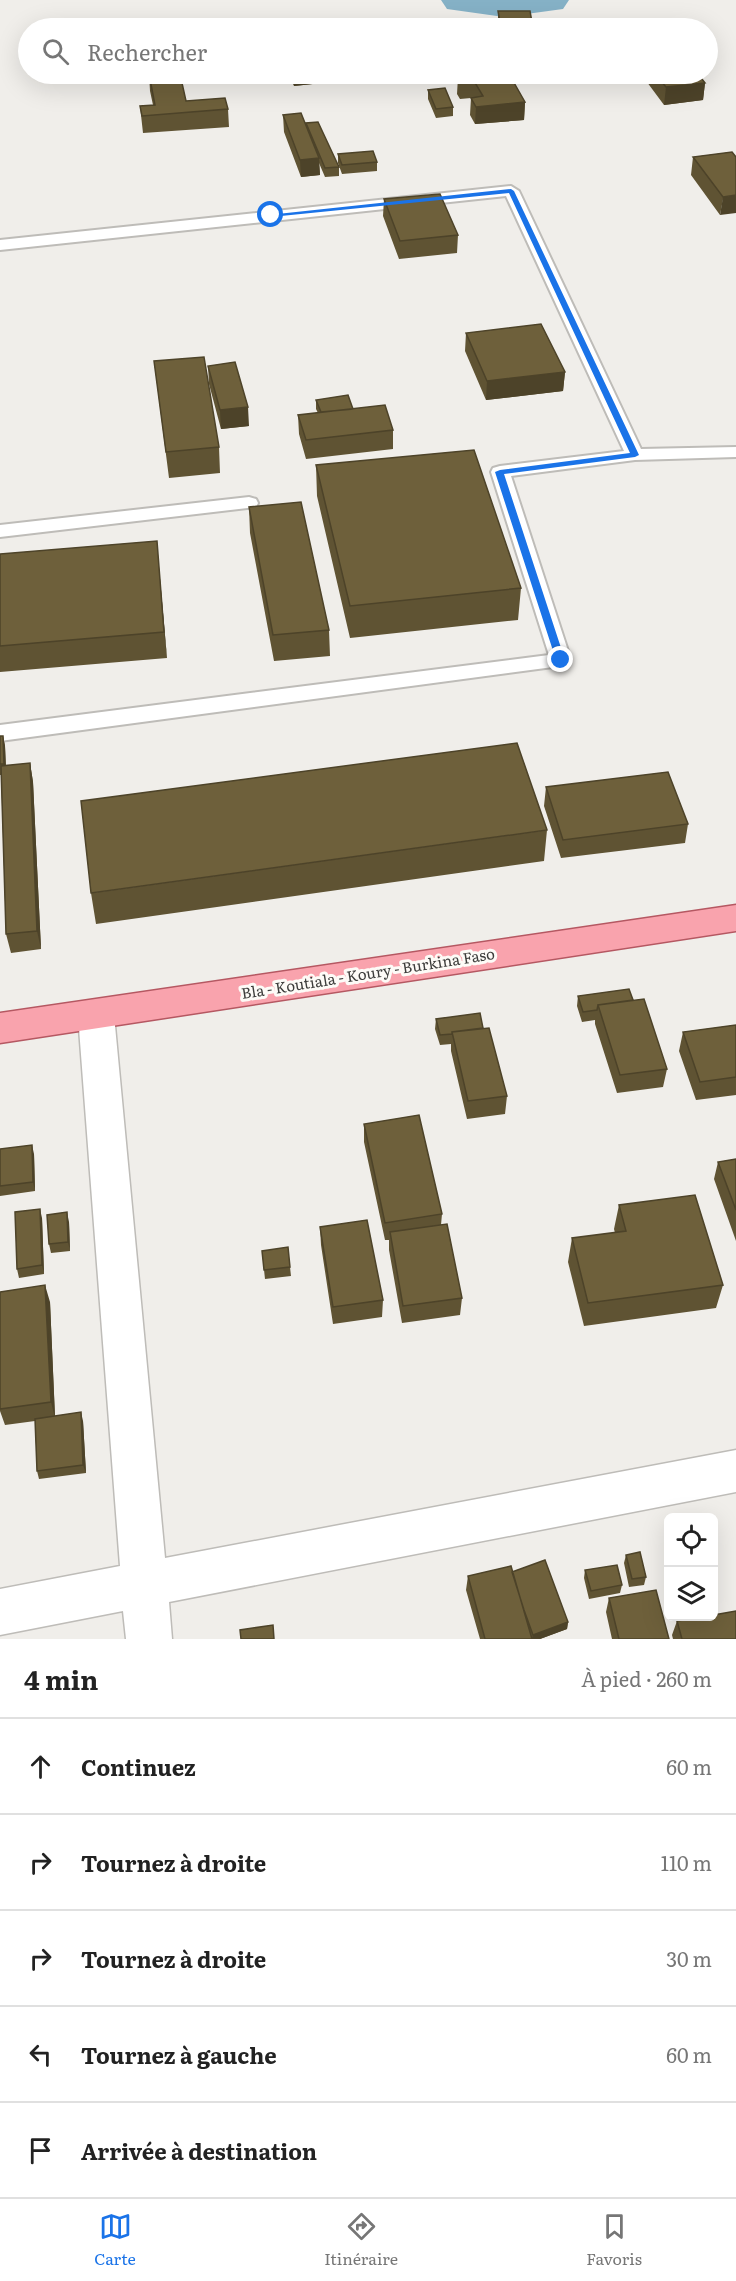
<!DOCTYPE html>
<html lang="fr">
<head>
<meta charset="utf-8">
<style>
	:root { --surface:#fff; --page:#f6f6f6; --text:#222; --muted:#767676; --line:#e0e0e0; --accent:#1a73e8 }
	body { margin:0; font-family:Literata,serif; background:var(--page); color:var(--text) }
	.controls { position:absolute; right:18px; bottom:18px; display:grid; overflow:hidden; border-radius:9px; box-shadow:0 6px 24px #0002 }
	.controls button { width:54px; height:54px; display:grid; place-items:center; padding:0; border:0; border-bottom:2px solid var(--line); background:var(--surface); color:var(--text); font:30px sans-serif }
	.stop { position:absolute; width:18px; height:18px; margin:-14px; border:4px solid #1a73e8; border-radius:50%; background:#fff }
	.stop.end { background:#1a73e8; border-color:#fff; box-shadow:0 2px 6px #0008 }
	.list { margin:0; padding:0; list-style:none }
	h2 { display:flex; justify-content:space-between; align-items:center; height:78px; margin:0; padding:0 24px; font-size:26px }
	h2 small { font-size:20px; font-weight:400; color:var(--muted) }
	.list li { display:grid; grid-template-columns:39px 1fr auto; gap:18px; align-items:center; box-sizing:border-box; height:96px; padding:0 24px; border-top:2px solid var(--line) }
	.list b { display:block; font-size:22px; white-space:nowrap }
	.list em { font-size:20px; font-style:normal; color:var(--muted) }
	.icon { flex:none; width:33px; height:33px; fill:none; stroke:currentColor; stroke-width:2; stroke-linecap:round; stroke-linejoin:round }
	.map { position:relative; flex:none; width:736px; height:1639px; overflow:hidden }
	.search { position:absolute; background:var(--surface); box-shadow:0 6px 24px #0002; left:18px; right:18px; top:18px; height:66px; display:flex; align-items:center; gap:15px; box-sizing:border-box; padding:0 21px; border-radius:33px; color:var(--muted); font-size:22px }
	.sheet { height:558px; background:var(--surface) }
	nav { display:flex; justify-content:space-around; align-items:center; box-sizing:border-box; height:84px; border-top:2px solid var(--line); background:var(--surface); font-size:16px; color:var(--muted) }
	nav a { display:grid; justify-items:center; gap:3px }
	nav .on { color:var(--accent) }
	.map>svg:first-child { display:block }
</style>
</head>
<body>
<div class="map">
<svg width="736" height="1639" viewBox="0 0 736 1639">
	<rect width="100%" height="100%" fill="#f0eeea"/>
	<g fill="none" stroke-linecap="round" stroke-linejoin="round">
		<path fill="#85b1c6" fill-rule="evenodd" d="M441,0H569L563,9L504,17L447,9Z"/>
		<defs>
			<path id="service" d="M511,186L519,191L641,449L736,447V457L635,460L511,476L571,660L568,665L0,741V725L549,655L491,472L493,468L500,466L624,451L506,196L0,250V240Z
				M249,497L256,499L258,503L256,507L0,537V525Z"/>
			<path id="minor" d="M96,1000L109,1005L114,1015L165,1558L736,1450V1492L169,1602L172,1639H126L123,1611L0,1635V1589L120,1566L78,1015L83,1005Z"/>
			<path id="primary" d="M736,905V931L0,1043V1013Z"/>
		</defs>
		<use href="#service" stroke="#bebcb8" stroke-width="4"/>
		<use href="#minor" stroke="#bebcb8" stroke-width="3"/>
		<use href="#primary" stroke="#b55862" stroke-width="3"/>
		<use href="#service" fill="#fff" fill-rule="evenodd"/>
		<use href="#minor" fill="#fff" fill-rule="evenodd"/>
		<use href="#primary" fill="#f9a3ad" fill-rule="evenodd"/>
	</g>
	<path fill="#5f5333" d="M498,11L533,28H498Z
		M149,74L186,101L228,109L229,127L143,133L140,106L153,105L150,91Z
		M288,74H330L331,82L294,86Z
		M490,74L525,102L524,120L475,124L470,115L471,98L460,99L457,94L458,77Z
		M641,74H698L705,83L703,100L664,105Z
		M428,90L453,107V116L436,118L428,99Z
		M283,115L306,123L339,167V176L325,177L319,163L320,175L301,177L284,132Z
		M732,152L720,215L691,175L693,157Z
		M338,154L377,162V171L342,174L338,163Z
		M384,199L458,235L457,253L399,259L383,216Z
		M466,333L565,372L563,391L486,400L465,351Z
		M154,361L219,447L220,473L169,478Z
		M208,366L249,426L221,429L209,384Z
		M316,400L353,409L393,430V449L306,459L299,434L298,415L318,413L316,409Z
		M316,465L521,588L518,620L350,638L317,496Z
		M249,507L329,630L330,656L274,661L250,533Z
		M0,554L159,567L167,658L0,672Z
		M0,736H3L5,746L6,766L30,763L33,782L41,949L11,953L6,934L1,775H0Z
		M546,787L688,824L685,843L561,858L544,806Z
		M547,830L544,861L96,924L91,893Z
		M578,996L633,1000L667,1069L663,1087L617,1093L595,1024V1020L582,1022L577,1006Z
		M436,1019L483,1028L507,1096L505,1114L467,1119L451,1051V1044L440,1045L435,1029Z
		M736,1025V1095L696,1100L679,1051L683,1032Z
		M364,1124L442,1214L441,1225L462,1298L460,1315L402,1323L389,1250V1240H385L364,1142Z
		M0,1149L34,1154L35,1191L0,1196Z
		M736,1159V1241L714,1179L718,1162Z
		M619,1205L723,1285L716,1308L584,1326L568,1262L572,1238L615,1233L614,1229Z
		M42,1218L44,1274L19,1278L17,1269Z
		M69,1222L70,1251L51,1253L49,1244Z
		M320,1227L383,1300L382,1317L333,1324L321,1245Z
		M262,1251L290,1267L291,1276L265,1279Z
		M0,1292L50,1302L55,1416L83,1421L86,1473L39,1479L37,1471L35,1421L5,1425L0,1411Z
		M626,1555L646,1577L644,1585L629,1587L624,1563Z
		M585,1570L622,1585L620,1593L589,1599L584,1578Z
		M512,1572L568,1622L567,1629L540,1639H480L466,1590L468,1576Z
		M609,1598L669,1639H612L606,1612Z
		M677,1621L736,1639H673L672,1635Z"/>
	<path fill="#4d4329" d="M294,74H330L331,82L294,86Z
		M705,83L703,100L664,105L666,87Z
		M525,102L524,120L475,124L476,107Z
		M319,158L320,175L301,177L300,160Z
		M736,195V213L720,215L723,197Z
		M565,372L563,391L486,400L487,381Z
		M248,407L249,426L221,429L220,410Z
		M157,541L159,567L167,658L164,632Z
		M3,736L5,746L6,774L4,764Z
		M30,763L33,782L41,949L37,931Z
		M32,1145L34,1154L35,1191L33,1182Z
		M40,1209L42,1218L44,1274L42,1265Z
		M67,1212L69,1222L70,1251L68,1242Z
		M45,1285L50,1302L55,1418L51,1402Z
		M81,1412L83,1421L86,1473L83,1465Z
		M568,1622L567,1629L540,1639H532L533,1635Z"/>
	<path fill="#6e603b" stroke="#4d4329" stroke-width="1.5" d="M498,11H530L533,28H501Z
		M149,74H180L186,101L225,98L228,109L142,116L140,106L155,105Z
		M490,74H509L525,102L476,107L471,98L483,96L474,81L461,82L458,77Z
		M655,74H698L705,83L666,87Z
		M445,88L453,107L436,109L428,90Z
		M301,113L319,158L300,160L283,115Z
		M318,122L339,167L325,168L306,123Z
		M373,151L377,162L342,165L338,154Z
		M732,152L736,157V195L723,197L693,157Z
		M440,194L458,235L400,241L384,199Z
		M541,324L565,372L487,381L466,333Z
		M204,357L219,447L166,452L154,361Z
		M235,362L248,407L220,410L208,366Z
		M348,395L353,409L321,412L316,400Z
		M385,405L393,430L306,440L298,415Z
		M474,450L521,588L350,606L316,465Z
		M301,502L329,630L273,635L249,507Z
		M157,541L164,632L0,646V554Z
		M0,736H3L4,764H0Z
		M517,743L547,830L91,893L81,801Z
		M30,763L37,931L6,934L1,766Z
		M668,772L688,824L563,840L546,787Z
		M629,989L633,1000L598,1005L597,1010L583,1012L578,996Z
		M644,999L667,1069L620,1075L598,1005Z
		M480,1013L483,1028L452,1032V1034L440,1035L436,1019Z
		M736,1025V1077L700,1082L683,1032Z
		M489,1028L507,1096L468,1101L452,1032Z
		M419,1115L442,1214L385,1223L364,1124Z
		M32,1145L33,1182L0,1186V1149Z
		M736,1159V1210L718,1162Z
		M695,1195L723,1285L588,1303L572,1238L626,1231L619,1205Z
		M40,1209L42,1265L17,1269L15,1212Z
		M67,1212L68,1242L49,1244L47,1215Z
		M367,1220L383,1300L333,1307L320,1227Z
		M447,1224L462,1298L403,1306L390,1232Z
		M288,1247L290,1267L264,1270L262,1251Z
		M45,1285L51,1402L0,1409V1292Z
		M81,1412L83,1465L37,1471L35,1419Z
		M640,1552L646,1577L632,1579L626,1555Z
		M545,1560L568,1622L533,1635L524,1610L512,1572Z
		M617,1565L622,1585L591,1591L585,1570Z
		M511,1566L532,1639H485L468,1576Z
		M656,1590L669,1639H619L609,1598Z
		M736,1611V1639H682L677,1621L702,1617H714V1615Z
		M273,1625L274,1639H241L240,1630Z"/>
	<path fill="#1a73e8" d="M511,189L514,191L639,455L635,457L504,474L565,660L561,663L556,660L495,472L500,470L630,453L509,193L271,217L268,215Z"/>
	<g text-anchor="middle" stroke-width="6" stroke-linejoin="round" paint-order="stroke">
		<g font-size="15" fill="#3d3d3b" stroke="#fdfbf7">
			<text transform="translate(368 974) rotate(-9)" y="5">Bla - Koutiala - Koury - Burkina Faso</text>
		</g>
	</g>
</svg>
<div class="controls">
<button><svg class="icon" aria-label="locate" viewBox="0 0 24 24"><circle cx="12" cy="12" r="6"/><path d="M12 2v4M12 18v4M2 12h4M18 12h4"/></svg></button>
<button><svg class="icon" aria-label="layers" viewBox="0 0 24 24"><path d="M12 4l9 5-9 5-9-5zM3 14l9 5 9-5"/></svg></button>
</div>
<div class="stop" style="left:271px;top:215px"></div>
<div class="stop end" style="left:561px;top:660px"></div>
<div class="search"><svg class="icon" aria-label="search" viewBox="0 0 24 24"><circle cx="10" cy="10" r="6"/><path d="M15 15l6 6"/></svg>Rechercher</div>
</div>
<section class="sheet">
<h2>4 min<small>À pied · 260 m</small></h2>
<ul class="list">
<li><svg class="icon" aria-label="ahead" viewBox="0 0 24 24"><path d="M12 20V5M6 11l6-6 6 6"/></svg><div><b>Continuez</b></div><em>60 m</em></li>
<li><svg class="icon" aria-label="right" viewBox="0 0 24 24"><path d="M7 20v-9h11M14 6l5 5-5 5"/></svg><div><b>Tournez à droite</b></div><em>110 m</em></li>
<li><svg class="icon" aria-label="right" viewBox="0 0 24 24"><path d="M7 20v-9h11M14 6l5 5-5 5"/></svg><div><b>Tournez à droite</b></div><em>30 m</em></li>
<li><svg class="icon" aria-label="left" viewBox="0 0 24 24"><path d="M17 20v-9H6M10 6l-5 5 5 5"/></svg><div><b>Tournez à gauche</b></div><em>60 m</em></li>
<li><svg class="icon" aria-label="arrive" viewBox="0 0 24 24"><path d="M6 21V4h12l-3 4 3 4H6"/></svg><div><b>Arrivée à destination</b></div></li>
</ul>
</section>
<nav>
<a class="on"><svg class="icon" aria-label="map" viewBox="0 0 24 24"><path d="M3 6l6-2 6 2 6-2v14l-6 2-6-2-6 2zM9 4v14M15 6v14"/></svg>Carte</a>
<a><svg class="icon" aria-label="directions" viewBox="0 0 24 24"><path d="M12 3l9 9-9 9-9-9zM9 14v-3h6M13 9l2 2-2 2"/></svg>Itinéraire</a>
<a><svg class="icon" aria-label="saved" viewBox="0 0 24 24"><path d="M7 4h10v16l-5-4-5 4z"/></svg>Favoris</a>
</nav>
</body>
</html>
